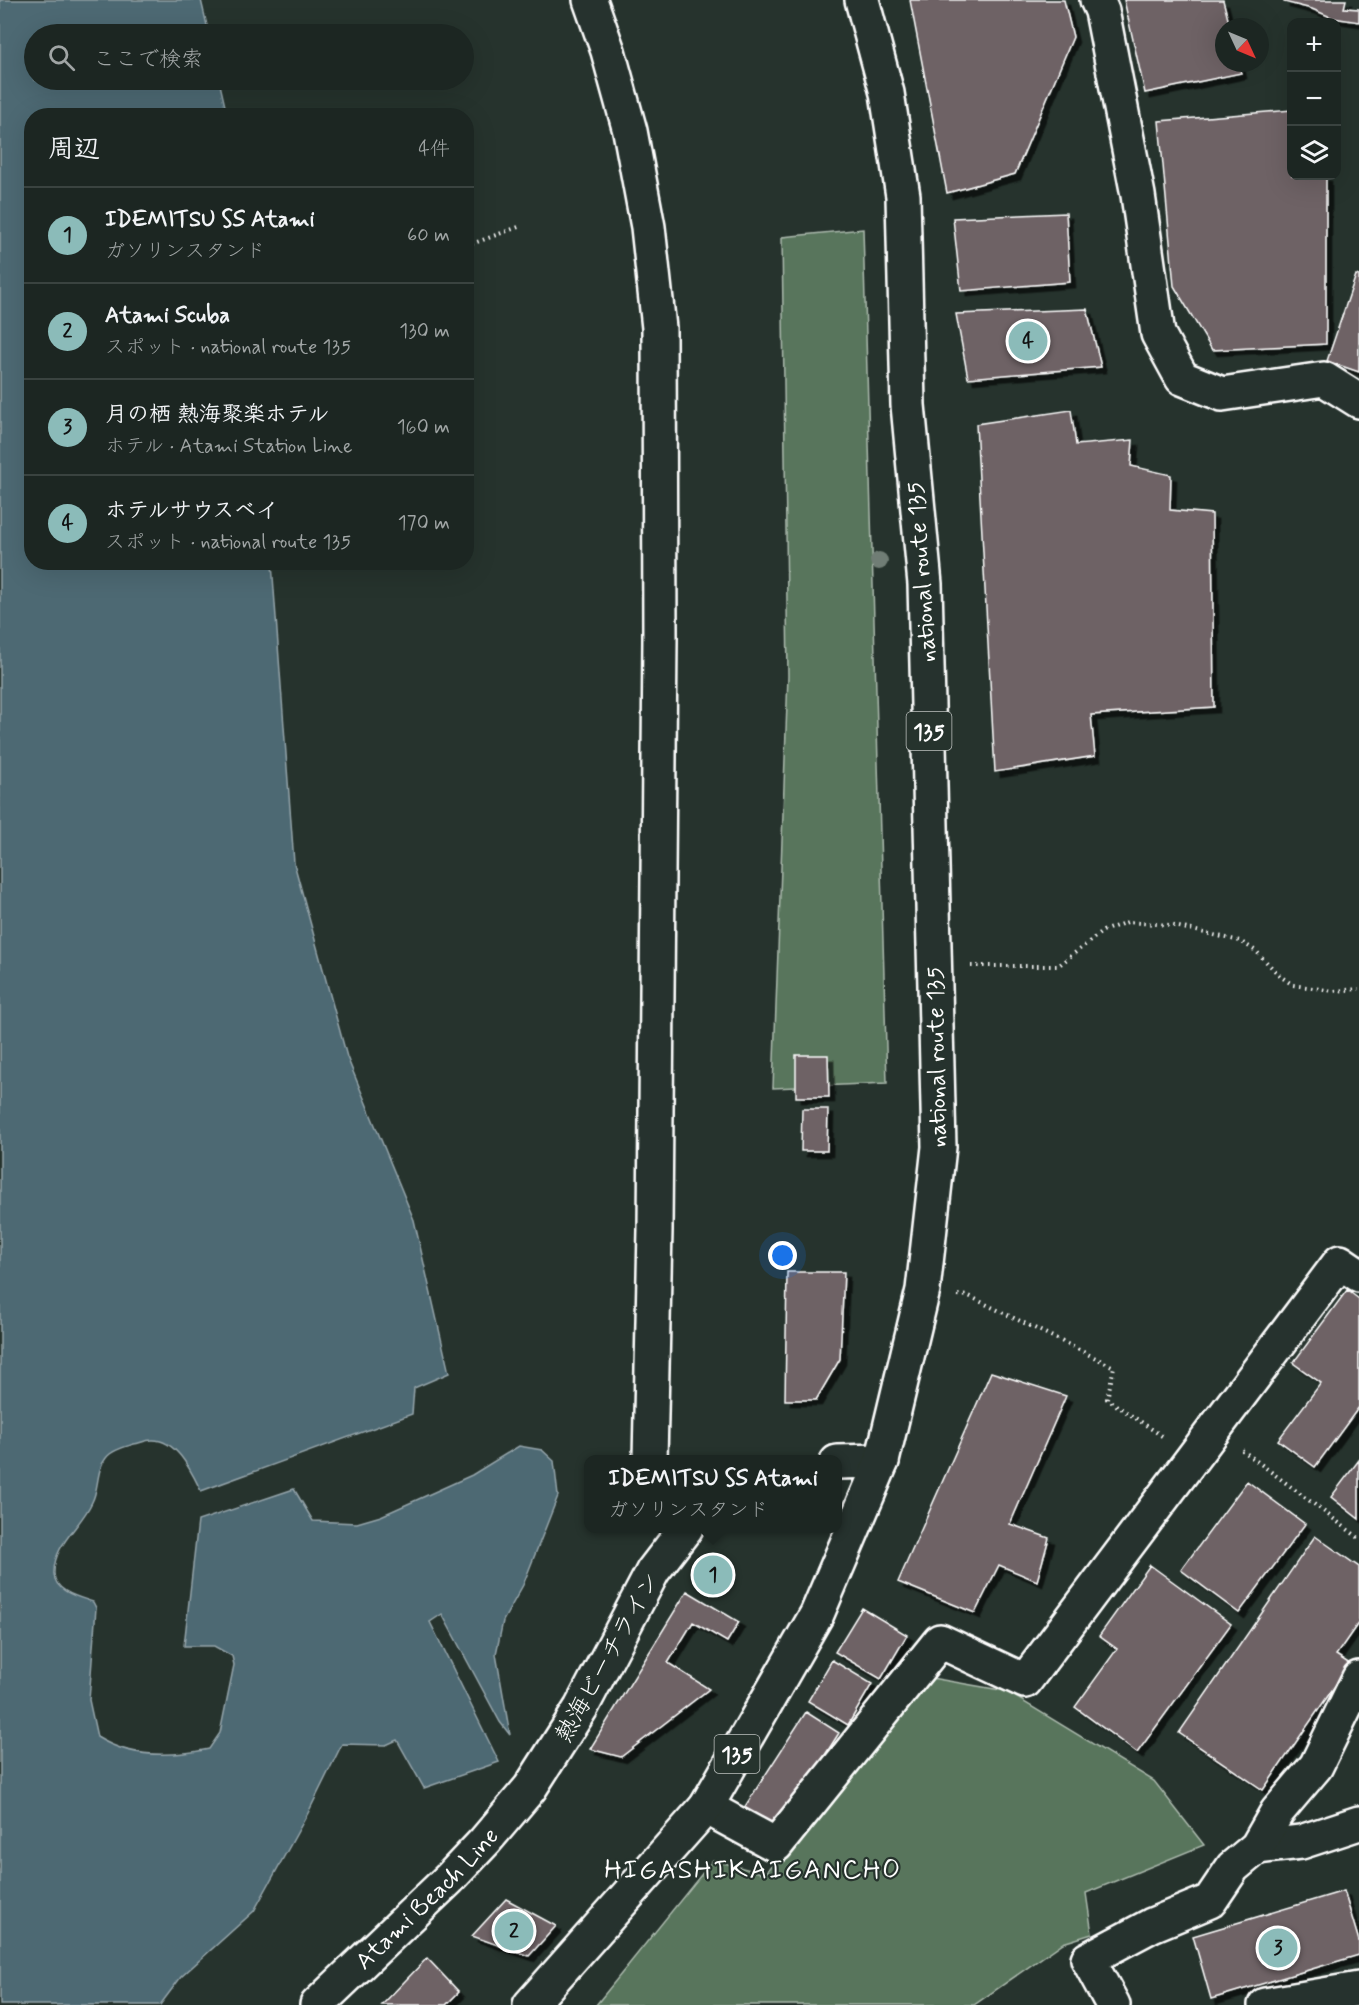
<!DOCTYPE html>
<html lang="ja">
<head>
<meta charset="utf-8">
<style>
	:root { --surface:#1c2622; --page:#252e2a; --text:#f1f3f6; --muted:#a0a5a5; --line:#3a4340; --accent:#8bbbb9 }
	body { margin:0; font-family:Mynerve,"Klee One",sans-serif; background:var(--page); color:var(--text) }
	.controls { position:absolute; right:18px; top:18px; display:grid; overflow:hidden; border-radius:12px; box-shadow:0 6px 24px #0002 }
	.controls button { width:54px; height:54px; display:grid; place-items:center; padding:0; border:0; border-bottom:2px solid var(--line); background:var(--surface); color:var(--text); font:30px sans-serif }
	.compass { position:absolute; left:1215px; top:18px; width:54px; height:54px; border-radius:50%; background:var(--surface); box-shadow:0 6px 24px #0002; rotate:134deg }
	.you { position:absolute; left:783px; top:1256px; width:21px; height:21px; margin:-15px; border:4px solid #fff; border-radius:50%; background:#1a73e8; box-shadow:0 0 0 9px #1a73e833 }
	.badge { display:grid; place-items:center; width:39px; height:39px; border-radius:50%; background:var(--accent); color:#111; font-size:20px; font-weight:700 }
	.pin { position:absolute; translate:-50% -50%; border:3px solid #fff; box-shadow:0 2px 6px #0006 }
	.popup { position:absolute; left:584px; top:1455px; width:258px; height:78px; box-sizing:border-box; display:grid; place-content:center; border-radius:12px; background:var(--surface); filter:drop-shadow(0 2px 4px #0005); font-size:20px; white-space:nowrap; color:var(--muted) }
	.popup b { font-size:22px; color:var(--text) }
	.popup::after { content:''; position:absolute; left:50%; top:100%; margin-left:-12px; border:12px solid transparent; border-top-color:var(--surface) }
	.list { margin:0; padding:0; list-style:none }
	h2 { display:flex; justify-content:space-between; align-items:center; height:78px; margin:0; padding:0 24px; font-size:26px }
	h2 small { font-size:20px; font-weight:400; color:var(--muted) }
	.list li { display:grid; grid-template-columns:39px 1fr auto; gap:18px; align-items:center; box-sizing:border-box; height:96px; padding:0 24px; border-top:2px solid var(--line) }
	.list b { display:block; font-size:22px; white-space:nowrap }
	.list p { margin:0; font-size:20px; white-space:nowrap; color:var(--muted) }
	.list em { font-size:20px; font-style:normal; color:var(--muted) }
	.icon { flex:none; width:33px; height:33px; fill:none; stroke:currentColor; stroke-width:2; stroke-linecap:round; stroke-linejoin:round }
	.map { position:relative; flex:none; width:1359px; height:2005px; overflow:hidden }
	.search { position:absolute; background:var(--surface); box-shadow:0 6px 24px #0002; left:24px; top:24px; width:450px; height:66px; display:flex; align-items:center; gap:15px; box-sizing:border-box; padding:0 21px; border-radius:33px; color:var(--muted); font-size:22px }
	.panel { position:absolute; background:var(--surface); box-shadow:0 6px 24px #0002; left:24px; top:108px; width:450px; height:462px; border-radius:24px }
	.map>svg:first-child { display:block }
</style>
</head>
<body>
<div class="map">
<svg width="1359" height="2005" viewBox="0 0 1359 2005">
	<defs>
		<filter id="shadow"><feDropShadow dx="5.5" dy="5.5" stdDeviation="0" flood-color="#0009"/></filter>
	</defs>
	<rect width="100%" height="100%" fill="#26332d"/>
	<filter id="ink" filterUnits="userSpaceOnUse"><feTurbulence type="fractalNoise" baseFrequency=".0167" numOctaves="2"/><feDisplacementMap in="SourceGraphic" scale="12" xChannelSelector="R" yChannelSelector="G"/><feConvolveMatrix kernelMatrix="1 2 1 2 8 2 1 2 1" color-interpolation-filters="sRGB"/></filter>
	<g filter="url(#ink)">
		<path fill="#58755c" stroke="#acbaae" stroke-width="1.5" d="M863,229L887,1083L773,1088L788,676L782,237Z
			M931,1678L1006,1691L1154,1781L1204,1845L1086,1893L1092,1934L1063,1943L974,2005H596L713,1860L765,1874Z"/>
		<path fill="#4e6973" stroke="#95a5ab" stroke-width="1.5" d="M0,0H201L209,34H34V80H219L227,115L32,116V562L272,563L294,863L347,1057L414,1220L449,1373L414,1388L412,1414L201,1491C192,1473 177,1439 152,1440C146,1440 140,1443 134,1444C125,1447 112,1450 106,1458C96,1470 99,1489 92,1502C81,1527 53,1544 54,1574C55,1592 79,1597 93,1602L96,1608L89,1700L97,1737C130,1758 172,1757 209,1749L220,1733L234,1665L232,1656L214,1646H184L198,1521L294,1489L313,1521L357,1523L381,1516L472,1475L519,1446L542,1450L554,1461L558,1496L523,1585L503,1621L496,1654L510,1735L500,1722L442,1614L430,1622L499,1762L424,1788L397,1740L386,1745L342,1744L308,1813L254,1911L181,1977L160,2005H0Z"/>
		<path fill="#6e6265" stroke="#fff" stroke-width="1.5" filter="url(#shadow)" d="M910,0H1064L1073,37L1015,174L947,193Z
			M1124,0H1223L1230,27H1224V63H1239L1241,73L1145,93Z
			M1284,0H1346L1344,8L1359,9V22L1333,18L1312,9L1284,2Z
			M1292,110V176H1326V344L1212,350L1174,286L1159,121Z
			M1066,213L1070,282L961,291L953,218Z
			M1356,275L1359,276V372L1327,361Z
			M1087,309L1101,367L968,378L956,314Z
			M1071,410L1076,445L1133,440L1131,466L1171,475L1170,510L1212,514L1214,707L1091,715L1095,756L995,772L976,424Z
			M796,1055H828L829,1097H796Z
			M802,1109H828L827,1151H801Z
			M787,1272H844L840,1359L816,1400H785Z
			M1347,1290L1359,1299V1407L1315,1467L1278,1440L1321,1383L1293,1363Z
			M991,1372L1066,1396L1010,1524L1049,1538L1037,1581L999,1565L975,1613L898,1582Z
			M1359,1460V1519L1331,1497Z
			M1247,1481L1305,1524L1239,1613L1181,1570Z
			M1315,1536L1359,1567V1622L1336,1655L1350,1664L1263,1790L1179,1733Z
			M1150,1565L1231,1624L1137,1753L1075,1707L1117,1649L1099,1636Z
			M687,1591L739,1622L727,1642L693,1622L668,1663L709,1689L621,1757L590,1749Z
			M862,1608L907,1635L881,1679L835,1652Z
			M832,1660L872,1684L848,1725L808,1701Z
			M806,1712L839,1733L778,1829L744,1808Z
			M1344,1891L1359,1941V1955L1211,1999L1193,1936Z
			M506,1899L556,1926L529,1956L472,1936Z
			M427,1958L459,1992L446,2005H382Z"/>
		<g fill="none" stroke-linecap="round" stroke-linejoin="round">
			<defs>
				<g id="minor">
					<path d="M590,0L608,51L630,131L648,227L659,328L660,638L655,1230L650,1460"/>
					<path d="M1097,0L1102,11L1138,195L1158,334L1182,378L1222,394L1324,379L1359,401"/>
					<path d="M837,1462L882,1461"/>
					<path d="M706,1807L776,1845L940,1641L1025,1681L1340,1262L1359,1275"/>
					<path d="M1257,1847L1301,1842L1359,1823"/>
					<path id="s1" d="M317,2005L449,1879L485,1841L530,1788L581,1708L653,1571L686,1528"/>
					<path d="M1113,2005L1088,1959L1152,1925L1210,1901L1233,1867L1257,1847L1277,1812L1316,1766L1359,1678"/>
				</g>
				<path id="major" d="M1265,2005L1359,1989"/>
				<path id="highway" d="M530,2005L706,1807L817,1614L882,1461L923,1290L939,1147L925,584L908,405L903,196L887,93L862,0"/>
			</defs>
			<use href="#minor" stroke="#fff" stroke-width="38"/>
			<use href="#major" stroke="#fff" stroke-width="38"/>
			<use href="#highway" stroke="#fff" stroke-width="38"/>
			<path stroke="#fff" stroke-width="4" stroke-dasharray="1.5 4.5" stroke-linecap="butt" d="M466,246L521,226
				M971,966H1058L1103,931L1127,922L1170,925L1240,941L1256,951L1280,976L1293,985L1333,991L1359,989
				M958,1295L969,1296L1114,1367L1107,1399L1165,1438
				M1242,1450L1359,1538"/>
			<use href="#minor" stroke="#26332d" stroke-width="33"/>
			<use href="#major" stroke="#26332d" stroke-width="33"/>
			<use href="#highway" stroke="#26332d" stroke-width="33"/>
		</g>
		<circle fill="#707d74" cx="879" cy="561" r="9"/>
	</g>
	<g text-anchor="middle" stroke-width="4.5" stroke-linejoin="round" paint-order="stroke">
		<g fill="#26332d" stroke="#bec2c0" stroke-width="1.5">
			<rect x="906.5" y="712" width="45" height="38" rx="4.5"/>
			<rect x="714.5" y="1735" width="45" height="38" rx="4.5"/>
		</g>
		<g font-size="22" font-weight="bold" fill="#fff">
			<text x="929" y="739">135</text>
			<text x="737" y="1762">135</text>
		</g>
		<g font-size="24" fill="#fff" stroke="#26332d">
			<text transform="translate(921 572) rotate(-94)" y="8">national route 135</text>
			<text transform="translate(936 1057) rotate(-91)" y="8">national route 135</text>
			<text transform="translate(607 1657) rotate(-61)" y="8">熱海ビーチライン</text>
			<text dy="8" stroke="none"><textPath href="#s1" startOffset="153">Atami Beach Line</textPath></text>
		</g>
		<g font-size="27" letter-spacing="1.5" fill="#fff" stroke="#26332d">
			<text x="753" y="1878">HIGASHIKAIGANCHO</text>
		</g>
	</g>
</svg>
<div class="controls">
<button>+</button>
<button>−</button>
<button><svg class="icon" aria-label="layers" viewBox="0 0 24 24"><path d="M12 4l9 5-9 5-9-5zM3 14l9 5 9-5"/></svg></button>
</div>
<svg class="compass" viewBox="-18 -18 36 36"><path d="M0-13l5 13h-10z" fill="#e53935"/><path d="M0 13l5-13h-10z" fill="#a0a5a5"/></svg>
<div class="you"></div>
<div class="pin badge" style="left:713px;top:1575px">1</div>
<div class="popup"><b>IDEMITSU SS Atami</b>ガソリンスタンド</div>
<div class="pin badge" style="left:514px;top:1931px">2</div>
<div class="pin badge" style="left:1278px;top:1948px">3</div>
<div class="pin badge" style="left:1028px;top:341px">4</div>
<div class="search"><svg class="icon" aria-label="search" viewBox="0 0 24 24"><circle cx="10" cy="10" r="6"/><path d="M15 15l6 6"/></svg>ここで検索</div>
<section class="panel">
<h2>周辺<small>4件</small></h2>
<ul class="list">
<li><span class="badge">1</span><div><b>IDEMITSU SS Atami</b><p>ガソリンスタンド</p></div><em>60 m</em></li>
<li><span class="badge">2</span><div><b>Atami Scuba</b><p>スポット · national route 135</p></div><em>130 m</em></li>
<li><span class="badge">3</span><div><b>月の栖 熱海聚楽ホテル</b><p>ホテル · Atami Station Line</p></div><em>160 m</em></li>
<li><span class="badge">4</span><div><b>ホテルサウスベイ</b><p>スポット · national route 135</p></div><em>170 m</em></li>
</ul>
</section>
</div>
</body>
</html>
